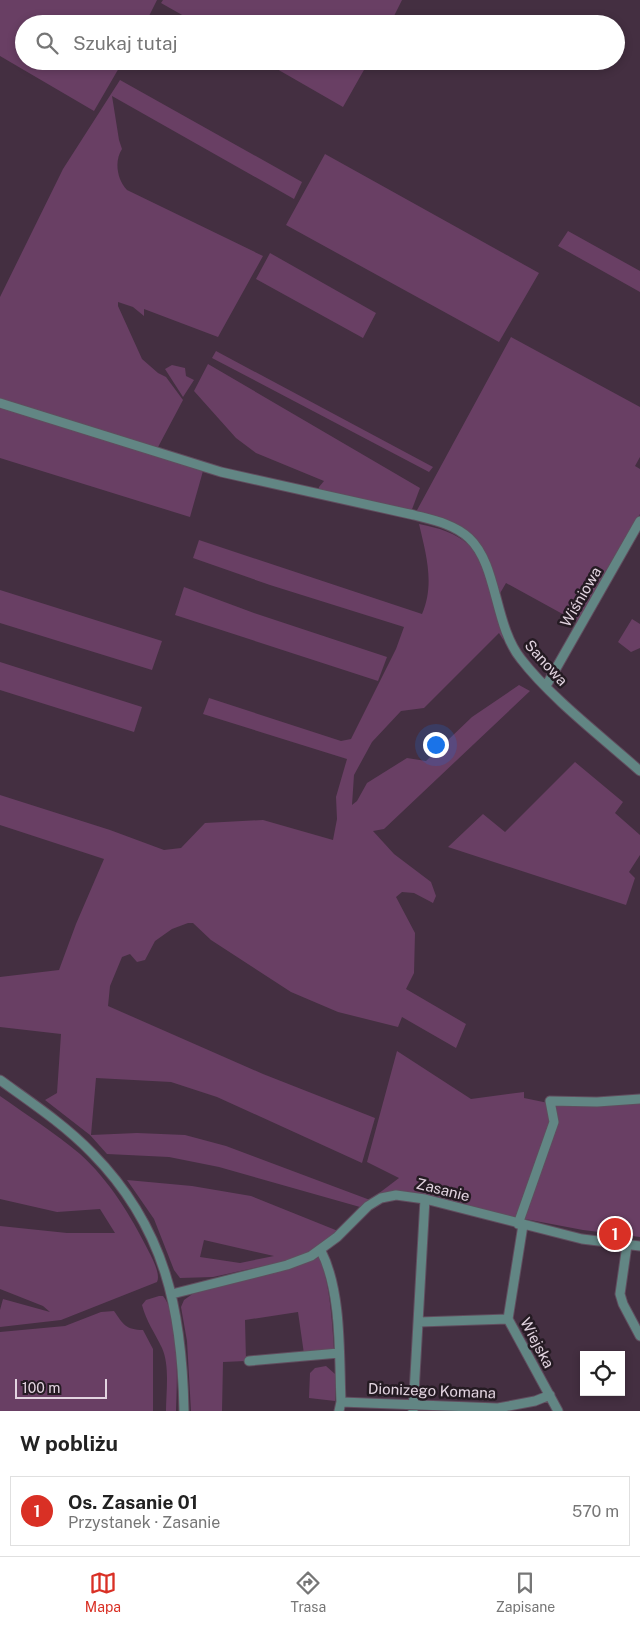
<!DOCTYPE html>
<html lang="pl">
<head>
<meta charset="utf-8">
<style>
	:root { --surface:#fff; --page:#f6f6f6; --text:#222; --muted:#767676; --line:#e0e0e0; --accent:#d93025 }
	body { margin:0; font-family:"Public Sans",sans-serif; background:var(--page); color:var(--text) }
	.controls { position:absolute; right:15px; bottom:15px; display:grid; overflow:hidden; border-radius:0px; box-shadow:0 2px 8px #0003 }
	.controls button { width:45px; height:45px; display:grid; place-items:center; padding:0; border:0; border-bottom:1px solid var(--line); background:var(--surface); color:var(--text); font:25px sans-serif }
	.scale { position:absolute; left:15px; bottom:12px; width:92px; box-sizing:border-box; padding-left:5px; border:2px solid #e2d4e0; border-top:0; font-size:14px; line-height:18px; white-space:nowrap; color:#e2d4e0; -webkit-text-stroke:4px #251b23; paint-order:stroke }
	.you { position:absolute; left:435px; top:744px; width:18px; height:18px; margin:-12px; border:4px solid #fff; border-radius:50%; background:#1a73e8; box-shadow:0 0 0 8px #1a73e833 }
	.badge { display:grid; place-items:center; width:32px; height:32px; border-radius:50%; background:var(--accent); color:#fff; font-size:16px; font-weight:700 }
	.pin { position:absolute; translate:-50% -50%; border:2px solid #fff; box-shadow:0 1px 5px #0006 }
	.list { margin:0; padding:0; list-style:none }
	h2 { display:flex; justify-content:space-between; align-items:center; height:65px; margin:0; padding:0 20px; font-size:21px }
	h2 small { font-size:16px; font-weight:400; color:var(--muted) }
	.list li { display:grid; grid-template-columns:32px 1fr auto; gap:15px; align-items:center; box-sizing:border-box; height:70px; margin:0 10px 10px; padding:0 10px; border:1px solid var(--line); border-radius:0px }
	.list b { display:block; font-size:19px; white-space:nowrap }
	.list p { margin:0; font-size:16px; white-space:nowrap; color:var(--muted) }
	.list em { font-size:16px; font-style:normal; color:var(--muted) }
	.icon { flex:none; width:28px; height:28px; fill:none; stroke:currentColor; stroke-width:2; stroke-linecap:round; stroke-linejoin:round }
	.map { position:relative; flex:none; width:640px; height:1411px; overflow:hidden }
	.search { position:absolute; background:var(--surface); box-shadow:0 2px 8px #0003; left:15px; right:15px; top:15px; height:55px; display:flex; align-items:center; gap:12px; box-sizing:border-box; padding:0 18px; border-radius:28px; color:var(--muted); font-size:19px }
	.sheet { height:145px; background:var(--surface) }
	nav { display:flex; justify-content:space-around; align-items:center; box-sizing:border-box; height:70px; border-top:1px solid var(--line); background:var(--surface); font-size:14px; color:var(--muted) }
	nav a { display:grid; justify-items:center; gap:2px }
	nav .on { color:var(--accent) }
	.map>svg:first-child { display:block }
</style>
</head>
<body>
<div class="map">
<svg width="640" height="1411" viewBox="0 0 640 1411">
	<rect width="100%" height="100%" fill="#442f41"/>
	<path fill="#693f64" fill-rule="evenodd" d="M0,0H157L145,24H24V61H123L94,111L0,56Z
		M163,0H402L390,24H198L161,3Z
		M263,61H369L343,107Z
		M120,80L302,182L294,199L112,96L119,140L122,149C114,161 117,180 127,190L263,256L218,337L144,309V316L133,307L118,302V306L142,359L158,373L166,377L183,400L157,449L0,400V297L63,169Z
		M325,154L539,273L499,342L286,225Z
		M568,231L640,271V292L558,246Z
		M270,253L376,313L363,338L256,279Z
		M511,337L640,407V457L635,466L640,469V514L579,623L506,583L499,595C481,537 477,527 416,512Z
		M216,351L433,467L429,472L212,358Z
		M208,364L420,488L411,512L318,492L319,487L324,481L256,453L236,438L194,391Z
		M172,365L185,368L186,376L194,380L183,397L165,369Z
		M0,406L203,471L190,517L0,458Z
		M419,524C438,528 456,532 471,547C485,562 498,620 504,641L499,633L424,708L401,711L372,742L354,775L352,805L357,801L367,783L407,758L426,761L472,717L519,685L530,691L384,829L373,831L394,854L431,882L436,896L433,903L414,893L402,892L396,897L415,933L414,973L406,989L466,1024L456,1048L402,1017L398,1027L338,1012L291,992L211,940L193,923H188L172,929L155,941L145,960L137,962L130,954L122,957L110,986L108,1006L263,1074L375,1118L362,1163L217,1097L171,1082L96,1078L91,1135L137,1133L185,1135L226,1146L370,1200L360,1207L219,1167L169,1157L107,1154L90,1135L45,1100L57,1093L61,1034L0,1027V977L59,970L76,924L104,859L0,825V795L110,830L164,850L181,848L205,823L263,820L333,840L337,819L336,797L347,759L203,714L209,698L341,741L351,739L396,649L404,627L270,585L193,558L199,540L422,614C435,584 426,554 419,524Z
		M184,587L257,614L387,657L378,681L175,615Z
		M0,590L162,641L152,670L0,623Z
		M632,619L640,624V648L631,652L618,642Z
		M0,662L142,707L134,732L0,690Z
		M575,762L623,802L615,813L640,835V855L629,872L635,878L626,905L448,847L483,814L505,832Z
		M397,1051L471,1099L524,1092V1098L553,1104L640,1102V1237L583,1230L525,1219L550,1145L519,1216C501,1226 424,1190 396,1191C389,1191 381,1194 374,1197L399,1178L367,1162Z
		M0,1096C27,1115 55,1133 80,1154C109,1180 131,1216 148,1250C152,1258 161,1274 157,1282L61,1320L0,1327V1310L3,1299L50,1312L43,1306L0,1289V1226L67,1233H115L100,1209L57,1212L0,1199Z
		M127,1180L192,1186L251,1196L338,1231L310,1253L295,1259L213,1277L180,1278L174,1270L154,1219ZM204,1240L274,1256L240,1263L200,1257Z
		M320,1257C330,1287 332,1319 334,1350L304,1354L298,1312L245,1320L246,1361L223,1362L222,1411H191L187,1341L181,1307L184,1300L198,1290L293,1267Z
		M159,1296H163C180,1316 177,1384 176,1411H166C166,1392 170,1366 162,1348C155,1333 146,1321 142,1305L146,1300Z
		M114,1311C123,1324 126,1330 143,1330L153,1349V1411H0V1332L65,1326L101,1312Z
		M326,1366L335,1374V1401L309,1398L310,1373L315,1368Z"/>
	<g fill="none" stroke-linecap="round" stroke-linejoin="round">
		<defs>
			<path id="minor" d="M0,403L221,472L414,515C433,520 454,524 469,538C498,565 494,626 521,659C551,698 602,737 640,771
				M546,686L640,521
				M0,1080C32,1103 65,1125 92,1153C166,1228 182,1311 184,1411
				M518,1224L554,1122L550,1101L597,1102L640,1099
				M523,1225L508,1319L558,1411
				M627,1245L620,1294L623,1304L640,1336
				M321,1251C342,1292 339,1356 341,1402L339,1411
				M172,1294L287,1265L311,1256L337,1237L368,1206L381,1198L396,1195L425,1199L582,1239L640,1246
				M419,1322L508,1319
				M249,1361L339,1353
				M341,1402L498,1408L535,1401L550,1395
				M413,1411L425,1199"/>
		</defs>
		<use href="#minor" stroke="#604d5e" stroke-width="11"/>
		<use href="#minor" stroke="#628684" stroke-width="9"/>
	</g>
	<g text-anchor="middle" stroke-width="5" stroke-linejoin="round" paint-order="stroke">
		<g font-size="15" fill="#e2d4e0" stroke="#251b23">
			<text transform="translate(581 597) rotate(-60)" y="5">Wiśniowa</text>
			<text transform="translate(546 663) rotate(48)" y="5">Sanowa</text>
			<text transform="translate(443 1190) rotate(14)" y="5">Zasanie</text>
			<text transform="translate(537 1343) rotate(62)" y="5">Wiejska</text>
			<text transform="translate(432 1391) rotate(2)" y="5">Dionizego Komana</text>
		</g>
	</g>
</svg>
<div class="controls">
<button><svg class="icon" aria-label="locate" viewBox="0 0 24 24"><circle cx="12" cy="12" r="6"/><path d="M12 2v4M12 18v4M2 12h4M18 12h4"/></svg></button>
</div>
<div class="scale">100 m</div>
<div class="you"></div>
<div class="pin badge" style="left:615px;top:1234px">1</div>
<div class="search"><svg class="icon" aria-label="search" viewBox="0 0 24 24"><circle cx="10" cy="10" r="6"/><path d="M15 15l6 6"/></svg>Szukaj tutaj</div>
</div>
<section class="sheet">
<h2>W pobliżu<small></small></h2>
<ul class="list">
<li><span class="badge">1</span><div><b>Os. Zasanie 01</b><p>Przystanek · Zasanie</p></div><em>570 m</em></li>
</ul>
</section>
<nav>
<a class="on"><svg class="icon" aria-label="map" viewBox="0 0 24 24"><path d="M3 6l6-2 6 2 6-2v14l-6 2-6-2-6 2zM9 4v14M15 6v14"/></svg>Mapa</a>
<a><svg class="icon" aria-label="directions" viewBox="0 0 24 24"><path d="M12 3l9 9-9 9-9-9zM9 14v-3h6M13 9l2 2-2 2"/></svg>Trasa</a>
<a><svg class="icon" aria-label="saved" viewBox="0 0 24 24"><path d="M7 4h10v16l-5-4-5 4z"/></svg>Zapisane</a>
</nav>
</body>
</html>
